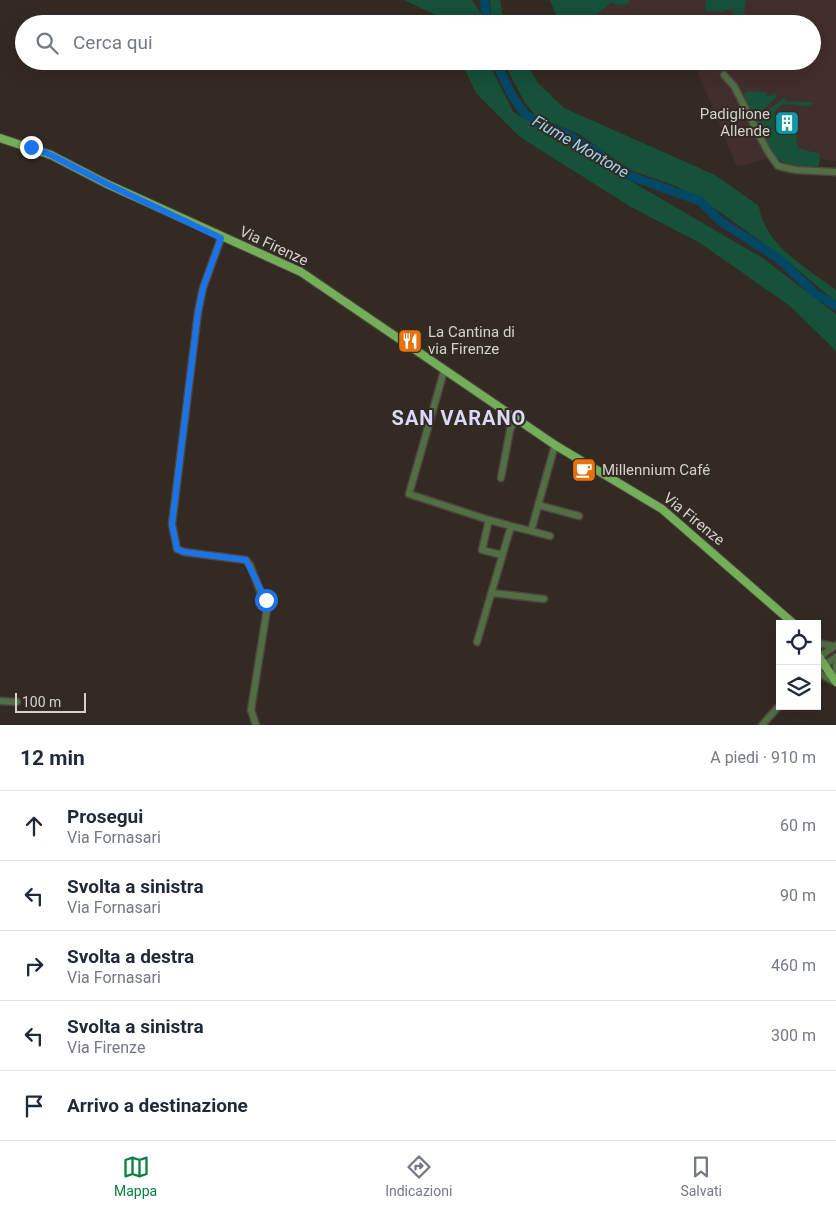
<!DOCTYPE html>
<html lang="it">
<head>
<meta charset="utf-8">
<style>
	:root { --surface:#fff; --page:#f6f6f7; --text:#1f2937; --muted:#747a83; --line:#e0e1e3; --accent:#0b8043 }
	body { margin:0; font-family:Roboto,sans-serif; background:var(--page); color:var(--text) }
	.controls { position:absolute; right:15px; bottom:15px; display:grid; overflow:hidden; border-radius:0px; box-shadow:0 5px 20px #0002 }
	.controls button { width:45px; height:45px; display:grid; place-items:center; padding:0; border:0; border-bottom:1px solid var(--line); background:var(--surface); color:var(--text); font:25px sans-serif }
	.scale { position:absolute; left:15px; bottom:12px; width:71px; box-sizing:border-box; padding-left:5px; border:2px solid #d6d0cc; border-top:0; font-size:14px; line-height:18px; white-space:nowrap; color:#d6d0cc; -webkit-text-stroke:4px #332a23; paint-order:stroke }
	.stop { position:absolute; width:15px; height:15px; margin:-11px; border:4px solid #1a73e8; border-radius:50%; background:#fff }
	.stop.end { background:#1a73e8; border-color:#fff; box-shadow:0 1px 5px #0008 }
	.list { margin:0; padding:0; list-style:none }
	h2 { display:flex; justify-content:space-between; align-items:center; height:65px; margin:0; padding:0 20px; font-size:21px }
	h2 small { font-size:16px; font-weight:400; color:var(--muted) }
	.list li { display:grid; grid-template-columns:32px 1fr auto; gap:15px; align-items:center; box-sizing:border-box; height:70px; padding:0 20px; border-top:1px solid var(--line) }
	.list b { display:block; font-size:19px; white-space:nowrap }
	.list p { margin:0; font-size:16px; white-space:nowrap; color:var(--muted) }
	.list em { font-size:16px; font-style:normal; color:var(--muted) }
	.icon { flex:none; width:28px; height:28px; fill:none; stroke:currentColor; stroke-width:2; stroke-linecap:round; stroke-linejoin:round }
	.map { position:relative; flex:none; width:836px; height:725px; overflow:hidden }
	.search { position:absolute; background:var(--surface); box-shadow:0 5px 20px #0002; left:15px; right:15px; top:15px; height:55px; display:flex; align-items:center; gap:12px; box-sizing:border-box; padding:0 18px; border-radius:28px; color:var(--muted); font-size:19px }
	.sheet { height:415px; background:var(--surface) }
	nav { display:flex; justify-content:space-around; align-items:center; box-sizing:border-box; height:70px; border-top:1px solid var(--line); background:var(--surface); font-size:14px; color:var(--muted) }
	nav a { display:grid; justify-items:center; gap:2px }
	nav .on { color:var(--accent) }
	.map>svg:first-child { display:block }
</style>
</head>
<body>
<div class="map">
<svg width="836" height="725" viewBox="0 0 836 725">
	<rect width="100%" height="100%" fill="#332a23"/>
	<path fill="#422e2c" d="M586,0H836V161L779,155L737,167L694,63L690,61H812V24H617L586,8Z"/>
	<path fill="#165139" d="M404,0H472L482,15L483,24H442L438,16Z
		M490,0H500L504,24H492Z
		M550,0H629V3L623,5L611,3L585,24L558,20Z
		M706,0H746L743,24L729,23V19H732L733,10H725V12L705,11Z
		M461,61H488L513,112L764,259L836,314V351L790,306L700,243L631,207L520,137L476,93Z
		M503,61H525L538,83L564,108L715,175L759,206C764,245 807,268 836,290V302L785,259L717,210L676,186L630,170L579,134L536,116L525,103Z
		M748,91L766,92L767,95L771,96L774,93L777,97L756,116L750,111L744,94Z
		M784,98L786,101L812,102V106L782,104L774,112L780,128L796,134L798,148L820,154L819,165L816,168L789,166L774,156L755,120Z"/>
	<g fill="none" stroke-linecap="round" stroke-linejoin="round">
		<path stroke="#024865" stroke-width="9" d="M484,0L488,24
			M495,61L513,97L525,114L541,124L566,134L597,152L625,174L700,201L720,221L779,259L816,294L836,306"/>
		<defs>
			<path id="minor" d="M724,75L734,86L768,152L778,166L796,170L836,172
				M221,238L203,288L198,312L172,524L177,549L184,552L246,560L250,565L267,609L251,710L256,725
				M444,371L409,494L489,520
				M501,478L510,430L515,418
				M538,505L579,516
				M550,536L531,531L555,445
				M502,555L482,550L489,520L511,526
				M492,593L544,599
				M477,642L511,526L531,531
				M817,643L833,646
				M817,659L836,645
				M836,661V678
				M817,670L836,657
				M817,672L833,681
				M0,701L17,702
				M762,725L780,705"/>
			<path id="major" d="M0,138L51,155L107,184L301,272L555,445L662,509L794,624
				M817,654L836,682"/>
		</defs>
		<use href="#minor" stroke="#4d453e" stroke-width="9"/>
		<use href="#major" stroke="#4d453e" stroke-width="10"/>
		<use href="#minor" stroke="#516e45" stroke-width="6"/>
		<use href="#major" stroke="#73ae58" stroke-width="8"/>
	</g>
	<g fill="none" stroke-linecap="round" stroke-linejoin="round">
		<path stroke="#1a73e8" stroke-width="6" d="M31,147L51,155L107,184L221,238L203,288L198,312L172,524L177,549L184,552L246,560L266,600"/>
	</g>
	<defs>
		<symbol id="building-square" viewBox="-11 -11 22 22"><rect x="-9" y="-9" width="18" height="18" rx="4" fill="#0f9aa8" stroke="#332a23"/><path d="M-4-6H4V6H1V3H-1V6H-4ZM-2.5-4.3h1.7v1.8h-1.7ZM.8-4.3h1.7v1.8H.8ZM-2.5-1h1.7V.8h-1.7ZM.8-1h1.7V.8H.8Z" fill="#fff"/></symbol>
		<symbol id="restaurant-square" viewBox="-11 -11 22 22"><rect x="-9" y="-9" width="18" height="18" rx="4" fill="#e8710a" stroke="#332a23"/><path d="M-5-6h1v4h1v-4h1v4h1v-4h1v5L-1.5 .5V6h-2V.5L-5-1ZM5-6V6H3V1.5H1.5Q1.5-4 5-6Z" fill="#fff"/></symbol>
		<symbol id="cafe-square" viewBox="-11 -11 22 22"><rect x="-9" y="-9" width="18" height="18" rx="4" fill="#e8710a" stroke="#332a23"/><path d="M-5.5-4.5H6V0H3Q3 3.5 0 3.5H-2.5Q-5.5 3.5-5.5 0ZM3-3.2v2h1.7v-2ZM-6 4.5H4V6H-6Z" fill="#fff"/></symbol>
	</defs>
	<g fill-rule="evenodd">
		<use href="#building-square" x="773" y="109" width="28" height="28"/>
		<use href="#restaurant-square" x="396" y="327" width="28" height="28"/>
		<use href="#cafe-square" x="570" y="456" width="28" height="28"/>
	</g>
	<g text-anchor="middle" stroke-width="4" stroke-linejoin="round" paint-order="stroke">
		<g font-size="15" fill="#d6d0cc" stroke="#332a23" text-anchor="start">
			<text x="770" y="119" text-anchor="end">Padiglione<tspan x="770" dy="17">Allende</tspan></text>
			<text x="428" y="337">La Cantina di<tspan x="428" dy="17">via Firenze</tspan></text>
			<text x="602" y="475">Millennium Café</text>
		</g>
		<g font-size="15" fill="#d6d0cc" stroke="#332a23">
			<text transform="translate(274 246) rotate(25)" y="5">Via Firenze</text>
			<text transform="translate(694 519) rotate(39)" y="5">Via Firenze</text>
		</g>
		<g font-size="16" font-style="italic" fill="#98d4f5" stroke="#332a23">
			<text transform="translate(581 146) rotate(30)" y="6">Fiume Montone</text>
		</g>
		<g font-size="20" font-weight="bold" letter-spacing="1" fill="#d8daf8" stroke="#332a23">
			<text x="459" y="425">SAN VARANO</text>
		</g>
	</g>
</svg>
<div class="controls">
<button><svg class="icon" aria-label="locate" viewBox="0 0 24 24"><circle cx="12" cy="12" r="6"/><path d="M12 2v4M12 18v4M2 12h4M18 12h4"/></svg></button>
<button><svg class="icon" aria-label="layers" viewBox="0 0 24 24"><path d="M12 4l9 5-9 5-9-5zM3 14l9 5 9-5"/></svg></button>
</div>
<div class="scale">100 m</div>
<div class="stop" style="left:266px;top:600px"></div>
<div class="stop end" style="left:31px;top:147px"></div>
<div class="search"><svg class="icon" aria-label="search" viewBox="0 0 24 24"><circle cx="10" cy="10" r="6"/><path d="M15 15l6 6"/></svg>Cerca qui</div>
</div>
<section class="sheet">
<h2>12 min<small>A piedi · 910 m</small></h2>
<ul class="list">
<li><svg class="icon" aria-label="ahead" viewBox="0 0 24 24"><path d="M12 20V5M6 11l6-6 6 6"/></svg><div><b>Prosegui</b><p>Via Fornasari</p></div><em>60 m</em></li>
<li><svg class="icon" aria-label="left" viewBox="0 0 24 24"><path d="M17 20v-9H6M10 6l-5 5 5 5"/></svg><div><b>Svolta a sinistra</b><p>Via Fornasari</p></div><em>90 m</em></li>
<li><svg class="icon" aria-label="right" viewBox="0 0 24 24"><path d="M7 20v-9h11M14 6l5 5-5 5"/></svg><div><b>Svolta a destra</b><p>Via Fornasari</p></div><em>460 m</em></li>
<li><svg class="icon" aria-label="left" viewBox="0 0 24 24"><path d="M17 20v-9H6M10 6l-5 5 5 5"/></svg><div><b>Svolta a sinistra</b><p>Via Firenze</p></div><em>300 m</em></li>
<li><svg class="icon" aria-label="arrive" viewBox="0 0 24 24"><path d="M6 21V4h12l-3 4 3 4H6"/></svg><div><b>Arrivo a destinazione</b></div></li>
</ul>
</section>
<nav>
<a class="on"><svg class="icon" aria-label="map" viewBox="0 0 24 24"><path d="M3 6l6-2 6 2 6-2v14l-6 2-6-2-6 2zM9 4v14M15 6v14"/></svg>Mappa</a>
<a><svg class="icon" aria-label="directions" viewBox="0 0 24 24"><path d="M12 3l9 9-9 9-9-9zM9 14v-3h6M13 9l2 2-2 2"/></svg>Indicazioni</a>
<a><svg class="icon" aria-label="saved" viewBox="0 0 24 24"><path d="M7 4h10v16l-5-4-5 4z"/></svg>Salvati</a>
</nav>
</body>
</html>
